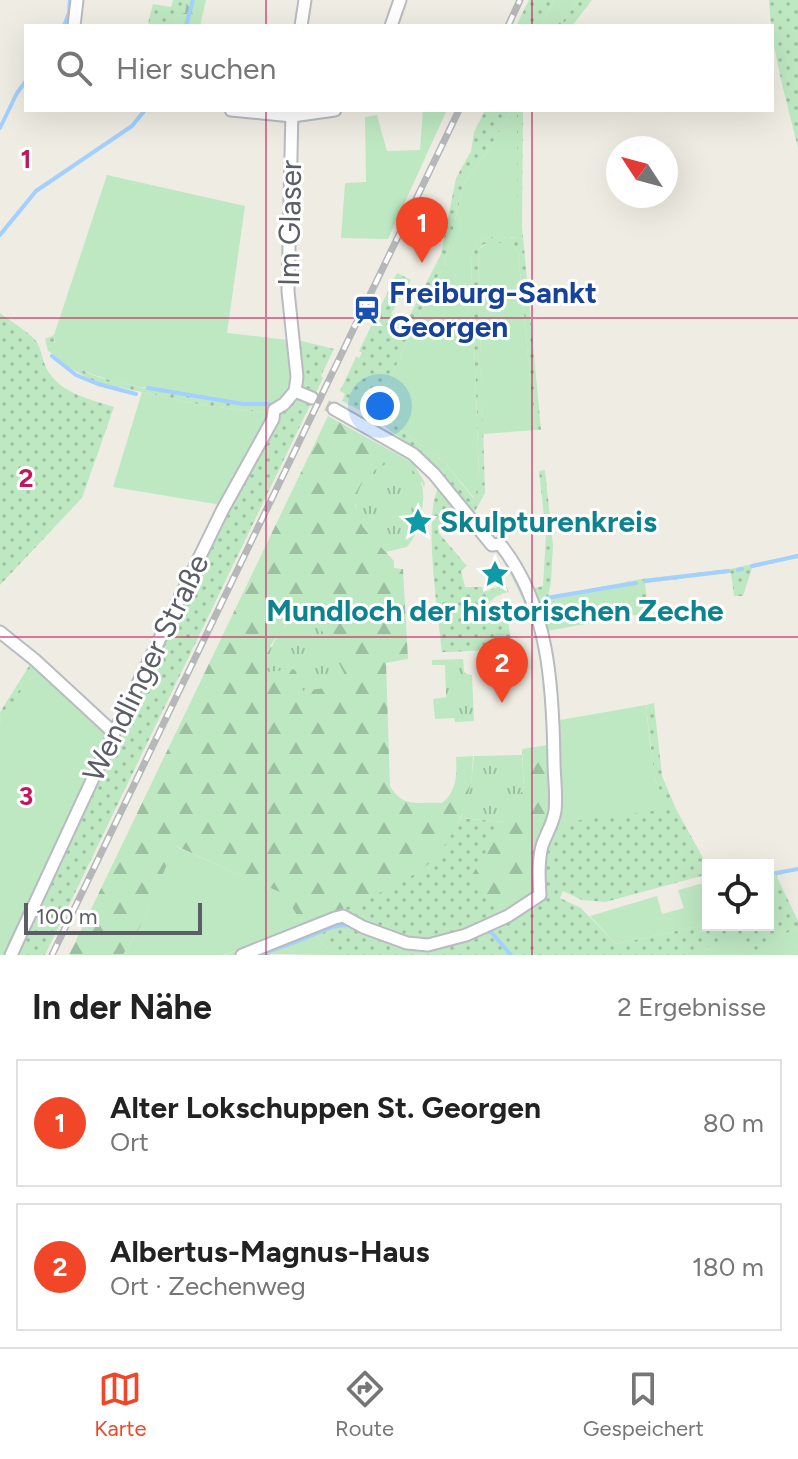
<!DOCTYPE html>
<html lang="de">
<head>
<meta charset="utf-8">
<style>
	:root { --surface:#fff; --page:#f6f6f6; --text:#222; --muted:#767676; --line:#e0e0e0; --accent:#f14627 }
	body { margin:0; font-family:Figtree,sans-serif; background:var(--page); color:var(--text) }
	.controls { position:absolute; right:24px; bottom:24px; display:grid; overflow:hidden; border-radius:0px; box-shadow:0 8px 32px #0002 }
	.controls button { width:72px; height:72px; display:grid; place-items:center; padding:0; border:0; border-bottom:2px solid var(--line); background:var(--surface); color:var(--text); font:40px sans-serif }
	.compass { position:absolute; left:606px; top:136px; width:72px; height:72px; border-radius:50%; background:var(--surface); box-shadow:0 8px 32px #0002; rotate:306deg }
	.scale { position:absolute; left:24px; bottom:20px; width:178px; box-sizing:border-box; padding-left:8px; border:4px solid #5b5f65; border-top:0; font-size:22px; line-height:28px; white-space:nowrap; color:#5b5f65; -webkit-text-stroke:6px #fff; paint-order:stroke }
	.you { position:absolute; left:380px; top:406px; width:28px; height:28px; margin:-20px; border:6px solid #fff; border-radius:50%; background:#1a73e8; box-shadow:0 0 0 12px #1a73e833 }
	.badge { display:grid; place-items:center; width:52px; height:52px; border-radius:50%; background:var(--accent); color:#fff; font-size:26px; font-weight:700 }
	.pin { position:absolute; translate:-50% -66px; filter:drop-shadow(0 2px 4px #0008) }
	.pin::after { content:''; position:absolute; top:42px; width:28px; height:24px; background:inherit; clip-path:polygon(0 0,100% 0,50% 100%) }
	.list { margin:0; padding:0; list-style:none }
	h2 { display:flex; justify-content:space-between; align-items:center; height:104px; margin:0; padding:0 32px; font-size:34px }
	h2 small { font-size:26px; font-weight:400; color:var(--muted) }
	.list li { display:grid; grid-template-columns:52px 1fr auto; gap:24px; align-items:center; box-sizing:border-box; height:128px; margin:0 16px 16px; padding:0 16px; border:2px solid var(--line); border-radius:0px }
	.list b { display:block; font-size:30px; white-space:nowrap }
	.list p { margin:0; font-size:26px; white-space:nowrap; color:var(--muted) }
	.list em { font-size:26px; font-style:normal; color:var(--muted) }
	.icon { flex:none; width:44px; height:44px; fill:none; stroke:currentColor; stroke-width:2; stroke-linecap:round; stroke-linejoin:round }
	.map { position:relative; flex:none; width:798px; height:955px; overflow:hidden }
	.search { position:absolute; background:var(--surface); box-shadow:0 8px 32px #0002; left:24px; right:24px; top:24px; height:88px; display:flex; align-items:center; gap:20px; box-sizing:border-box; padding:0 28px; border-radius:0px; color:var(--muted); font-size:30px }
	.sheet { height:392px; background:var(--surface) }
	nav { display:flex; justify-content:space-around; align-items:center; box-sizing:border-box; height:112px; border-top:2px solid var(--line); background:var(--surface); font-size:22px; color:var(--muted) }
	nav a { display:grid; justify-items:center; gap:4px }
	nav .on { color:var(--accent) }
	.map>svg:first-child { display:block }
</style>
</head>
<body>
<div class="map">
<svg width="798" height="955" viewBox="0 0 798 955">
	<defs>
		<pattern id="grass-dots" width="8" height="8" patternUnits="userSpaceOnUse" patternTransform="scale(2)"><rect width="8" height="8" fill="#bee8c2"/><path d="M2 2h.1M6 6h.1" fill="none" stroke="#9dbfa1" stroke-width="1.8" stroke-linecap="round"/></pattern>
		<pattern id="forest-firs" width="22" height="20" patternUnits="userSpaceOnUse" patternTransform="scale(2)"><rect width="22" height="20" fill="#bee8c2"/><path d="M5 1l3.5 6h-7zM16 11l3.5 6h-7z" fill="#9dbfa1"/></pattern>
		<pattern id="park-tufts" width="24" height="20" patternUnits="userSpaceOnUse" patternTransform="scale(2)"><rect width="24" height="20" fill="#bee8c2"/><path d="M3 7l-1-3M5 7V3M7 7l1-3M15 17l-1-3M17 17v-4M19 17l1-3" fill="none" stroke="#9dbfa1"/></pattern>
	</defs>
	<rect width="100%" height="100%" fill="#efede3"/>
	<path fill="url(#grass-dots)" d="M173,0H187L185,14L177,15L173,26H153L148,23L153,4L171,7Z
		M529,0H554L541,26H516Z
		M579,0H592L572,26H559Z
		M769,0H798V148C786,99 771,49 769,0Z
		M485,110H512L487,152L465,181L444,265L418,317L377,409L368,405L363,412L342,401L345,394L340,391L356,357L359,358L362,353L359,351L397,273L411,280L391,314L407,321L441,254L456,178L471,151L474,132Z
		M517,110H523L522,226L541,430H535L518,251L511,243L484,244L478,250L485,493L474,513L440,470L425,456L376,420L375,417L378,413L380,414L444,462L474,499L479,475L471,259C476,231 493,237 517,238Z
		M0,313C9,320 30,333 36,341C42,349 42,362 48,371C62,394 90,399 114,407L82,498L0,585Z
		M54,335V342L69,361L86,372L98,377L143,388L259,402L289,386L290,368L288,340H298L334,349L321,376L323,378L302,422L45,955H7L0,712L31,663L108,720L118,721L265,413L202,405L95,382L65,365L53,354L48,351L45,339Z
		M545,470L553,545L551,582L548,597L641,579L730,569L798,554V558L752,568L743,596H734L731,573L645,583L648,613L641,614L638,585L546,601L547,631L545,632L560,720L561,770L668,809L656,782L653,766L646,705L654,703L662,776L676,809L708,867V880L705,875L605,902L582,900L563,891L560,898L581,908L616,944L708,924L768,925V877L775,872L798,868V870L778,875L777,877L798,921V931L796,928L755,951L757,955H333L316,936L269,955H224L303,925L438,852L461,818L505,822L472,875L550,779C547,728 547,673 532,624C524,598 510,574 498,550L530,586L534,588L543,586L546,535L539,471Z
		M441,489L462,513L438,532L467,566L461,571L465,587H482L484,592L505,584L509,592C491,595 485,605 486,623L508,620L512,647C488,649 466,652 442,652C438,613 424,523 437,490Z"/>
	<path fill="url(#forest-firs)" fill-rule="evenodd" d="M187,0H206L200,26H173L177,15L185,13Z
		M554,0H579L559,26H541Z
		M328,416L413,463L425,483L424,488L422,482L355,505L363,527L394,561V568L403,569L408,659L386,663L390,786C402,808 419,802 442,803C457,791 457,775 456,757L473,756C472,770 472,785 468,799C462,820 443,852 426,866C395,890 340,909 303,925L283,894L176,846L140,927L123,955H69ZM305,610L312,616L309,620L296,671L270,646L288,622Z
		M548,745L552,813L536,882L532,891L503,914L472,875L524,787L522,749Z"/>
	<path fill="url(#park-tufts)" d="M395,461C421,471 426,484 422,511C420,525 416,536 407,547L386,552C379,544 370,537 364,528C344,500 364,468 395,461Z
		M305,610L312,616L309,621L323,632L346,677L332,687L303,691L295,669L266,672L265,671C272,640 279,628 305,610Z
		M463,659L464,671L466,674L472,675L474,721L455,722L454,718L435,719L433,699L446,697L445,665H432V660Z
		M522,755L524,787L505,822L461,818L471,783L474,756Z"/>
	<path fill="#bee8c2" d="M423,110H445L446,112L388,239L341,238L345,183L366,182L365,117L377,115L387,151L420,150Z
		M512,110H517L518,238C494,237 476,231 471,259L479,475L475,499L444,462L380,414L377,409L418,317L444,265L465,181L487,152Z
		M107,175L245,206L227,333L288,340C289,358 293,377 286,395C281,398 275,402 269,403C245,405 218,398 195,394C162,390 53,381 54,335Z
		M487,243H511L518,251L535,430L483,434L478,250Z
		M142,392L202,405L265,413L268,419L221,505L113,487Z
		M638,584L641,614L547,631L546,600Z
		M36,668L108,737L7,955H0V723Z
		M646,705L650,744L656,782L669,809L557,823L561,770L560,720Z
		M175,846L284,894L303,925L223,955H123L140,927Z
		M708,882V924L616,944L590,916L657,896L662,914L684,908L678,890Z
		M796,928L798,931V955H757L754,951Z
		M738,935L749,955H685Z
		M316,936L333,955L268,954Z"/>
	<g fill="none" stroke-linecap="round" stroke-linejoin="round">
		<path stroke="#a3d0ff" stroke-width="4" d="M64,26L69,13L70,0
			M186,26L193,0
			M0,128L17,93L26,81
			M0,235L36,191L132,126L145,110
			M52,356L76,375L98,384L136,394
			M148,388L243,404H269
			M752,566L798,556
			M738,570L742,569
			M645,581L728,571
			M546,598L636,583
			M776,873L798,869
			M768,878H770
			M484,931L491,932L511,955
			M259,955C275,949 292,944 308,937C323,931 334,924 351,925"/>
		<path stroke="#cacac4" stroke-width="11" stroke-dasharray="11 5.5" stroke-linecap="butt" d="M312,398L334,409"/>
		<defs>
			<path id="minor" d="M74,26L77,0
				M301,26L305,0
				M391,26L400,0
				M231,110L292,116L335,110
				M292,110L288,291L297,377L295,391
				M295,391L312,398
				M0,632L35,660L114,733
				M11,955L114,733L222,511L273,419L274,410L284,404L295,391
				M242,955L335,918L343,916L363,927L407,943L428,945L466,935L508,916L540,895C539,879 538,862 542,846C546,834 553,824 555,811C557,795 554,778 554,762C553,687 549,605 500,544L492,545L434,474L413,454L334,409"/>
		</defs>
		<use href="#minor" stroke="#b8bbc0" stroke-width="15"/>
		<use href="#minor" stroke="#fff" stroke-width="11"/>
		<defs>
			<path id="rail" d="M508,26L520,0
				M52,955L459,110"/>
		</defs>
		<use href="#rail" stroke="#b6b7b8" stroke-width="7"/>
		<use href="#rail" stroke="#fff" stroke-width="4" stroke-dasharray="12" stroke-linecap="butt"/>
	</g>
	<path fill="none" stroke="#c2185b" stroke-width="2" stroke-opacity="0.55" d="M266,0V26M532,0V26M266,110V955M532,110V955M0,318H798M0,637H798"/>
	<defs>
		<symbol id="station-bare" viewBox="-9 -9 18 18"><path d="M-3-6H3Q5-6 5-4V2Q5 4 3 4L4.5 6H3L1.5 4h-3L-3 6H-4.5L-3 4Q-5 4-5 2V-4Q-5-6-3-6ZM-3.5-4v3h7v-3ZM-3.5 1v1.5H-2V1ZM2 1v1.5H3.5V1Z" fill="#1a4fb4" stroke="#fff" stroke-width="2.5" paint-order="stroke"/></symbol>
		<symbol id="sight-bare" viewBox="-9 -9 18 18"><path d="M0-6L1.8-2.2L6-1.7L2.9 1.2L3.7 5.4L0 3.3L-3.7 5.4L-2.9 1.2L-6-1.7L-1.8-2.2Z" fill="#0f9aa8" stroke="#fff" stroke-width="2.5" paint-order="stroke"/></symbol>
	</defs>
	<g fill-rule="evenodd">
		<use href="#station-bare" x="347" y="290" width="40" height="40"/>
		<use href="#sight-bare" x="398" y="502" width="40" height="40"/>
		<use href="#sight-bare" x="475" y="554" width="40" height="40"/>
	</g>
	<g text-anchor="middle" stroke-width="6" stroke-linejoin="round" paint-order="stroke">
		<g font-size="30" fill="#5b5f65" stroke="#fff">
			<text transform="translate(290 223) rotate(-89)" y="10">Im Glaser</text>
			<text transform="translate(146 668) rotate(-64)" y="10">Wendlinger Straße</text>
		</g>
		<g font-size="30" font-weight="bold" fill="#164399" stroke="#fff" text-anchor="start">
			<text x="389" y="303">Freiburg-Sankt<tspan x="389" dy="34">Georgen</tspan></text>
		</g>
		<g font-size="30" font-weight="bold" fill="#0d838f" stroke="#fff" text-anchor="start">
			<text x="440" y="532">Skulpturenkreis</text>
			<text x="495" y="621" text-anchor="middle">Mundloch der historischen Zeche</text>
		</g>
	</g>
	<g font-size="26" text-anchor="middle" font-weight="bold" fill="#c2185b" stroke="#fff" stroke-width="6" stroke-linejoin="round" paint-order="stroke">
		<text x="26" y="168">1</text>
		<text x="26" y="487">2</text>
		<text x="26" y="805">3</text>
	</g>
</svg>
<div class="controls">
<button><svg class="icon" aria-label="locate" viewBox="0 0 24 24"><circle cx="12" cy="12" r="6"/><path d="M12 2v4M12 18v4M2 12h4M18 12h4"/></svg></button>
</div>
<svg class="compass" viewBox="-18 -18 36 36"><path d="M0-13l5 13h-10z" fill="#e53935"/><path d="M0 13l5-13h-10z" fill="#767676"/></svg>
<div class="scale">100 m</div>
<div class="you"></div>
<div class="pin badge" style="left:422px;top:263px">1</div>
<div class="pin badge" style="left:502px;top:703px">2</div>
<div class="search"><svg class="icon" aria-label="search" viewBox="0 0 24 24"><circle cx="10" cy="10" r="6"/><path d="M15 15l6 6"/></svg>Hier suchen</div>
</div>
<section class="sheet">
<h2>In der Nähe<small>2 Ergebnisse</small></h2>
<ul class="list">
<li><span class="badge">1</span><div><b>Alter Lokschuppen St. Georgen</b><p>Ort</p></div><em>80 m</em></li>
<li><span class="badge">2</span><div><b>Albertus-Magnus-Haus</b><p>Ort · Zechenweg</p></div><em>180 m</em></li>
</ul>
</section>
<nav>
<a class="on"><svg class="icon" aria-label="map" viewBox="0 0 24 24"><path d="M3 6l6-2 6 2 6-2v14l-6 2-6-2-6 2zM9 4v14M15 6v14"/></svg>Karte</a>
<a><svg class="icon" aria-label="directions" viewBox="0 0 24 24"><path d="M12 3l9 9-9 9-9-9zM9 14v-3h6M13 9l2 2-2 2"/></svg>Route</a>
<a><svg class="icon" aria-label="saved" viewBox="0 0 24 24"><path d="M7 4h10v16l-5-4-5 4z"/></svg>Gespeichert</a>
</nav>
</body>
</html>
